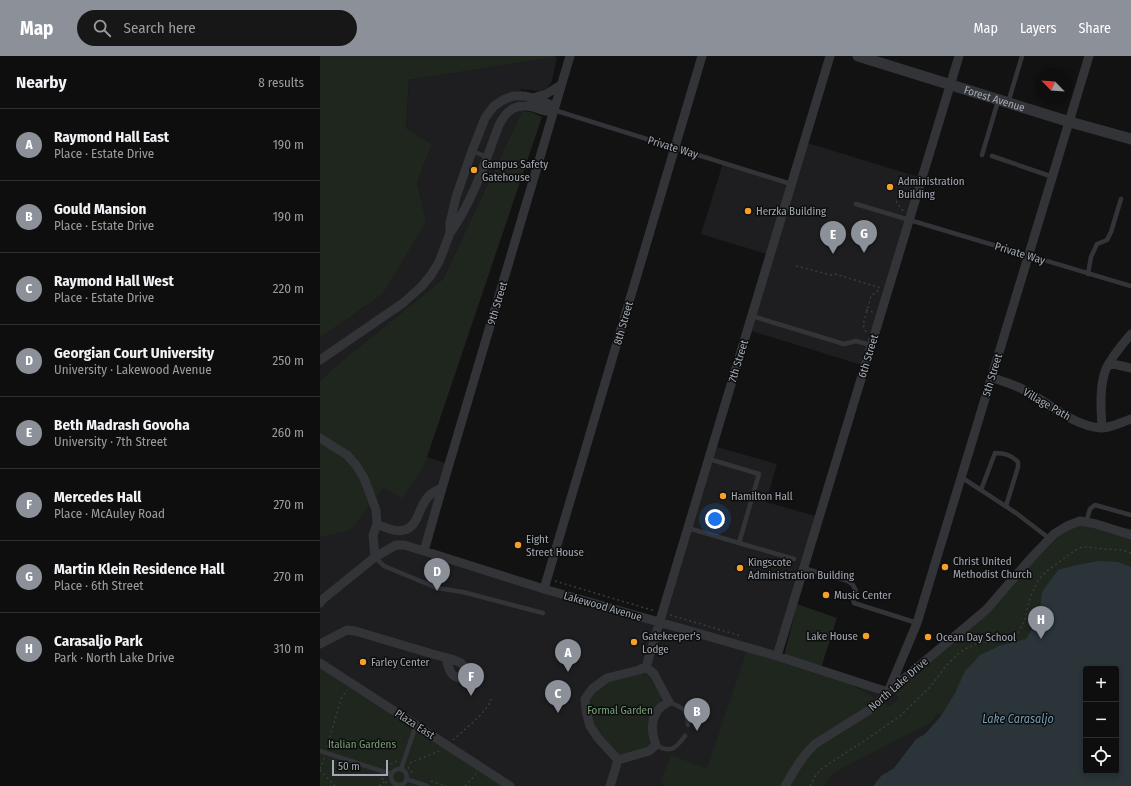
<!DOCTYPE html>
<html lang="en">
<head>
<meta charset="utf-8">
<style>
	:root { --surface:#0e0e0e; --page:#171717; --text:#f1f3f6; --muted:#9b9c9e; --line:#2e2e2e; --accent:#8c9099 }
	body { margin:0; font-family:"Fira Sans Condensed",sans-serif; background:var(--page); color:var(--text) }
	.controls { position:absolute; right:12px; bottom:12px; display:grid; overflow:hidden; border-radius:4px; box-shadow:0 2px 6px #0003 }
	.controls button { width:36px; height:36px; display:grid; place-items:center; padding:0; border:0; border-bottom:1px solid var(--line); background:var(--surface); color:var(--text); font:20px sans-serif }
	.compass { position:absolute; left:715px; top:12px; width:36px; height:36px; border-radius:50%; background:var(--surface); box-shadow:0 2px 6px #0003; rotate:295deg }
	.scale { position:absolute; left:12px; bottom:10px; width:56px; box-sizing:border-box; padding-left:4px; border:2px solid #a3a9b4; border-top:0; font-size:11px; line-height:14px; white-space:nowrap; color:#a3a9b4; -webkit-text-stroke:3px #0d0d0e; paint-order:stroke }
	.you { position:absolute; left:395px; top:463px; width:14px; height:14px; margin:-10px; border:3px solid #fff; border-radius:50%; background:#1a73e8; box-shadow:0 0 0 6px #1a73e833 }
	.badge { display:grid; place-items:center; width:26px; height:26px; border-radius:50%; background:var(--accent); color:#fff; font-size:13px; font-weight:700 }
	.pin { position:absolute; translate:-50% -33px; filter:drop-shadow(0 1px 2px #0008) }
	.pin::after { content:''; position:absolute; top:21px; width:14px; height:12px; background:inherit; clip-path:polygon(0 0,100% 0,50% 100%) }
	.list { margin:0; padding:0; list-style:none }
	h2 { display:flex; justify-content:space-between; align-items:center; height:52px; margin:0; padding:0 16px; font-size:17px }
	h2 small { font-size:13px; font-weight:400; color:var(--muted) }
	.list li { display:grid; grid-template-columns:26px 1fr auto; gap:12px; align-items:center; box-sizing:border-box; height:72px; padding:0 16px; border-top:1px solid var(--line) }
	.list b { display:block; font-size:15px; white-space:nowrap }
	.list p { margin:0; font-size:13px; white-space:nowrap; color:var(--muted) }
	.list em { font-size:13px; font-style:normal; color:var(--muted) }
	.icon { flex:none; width:22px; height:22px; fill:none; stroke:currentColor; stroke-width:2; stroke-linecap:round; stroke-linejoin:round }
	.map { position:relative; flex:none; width:811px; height:730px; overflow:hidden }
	header { display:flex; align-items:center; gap:24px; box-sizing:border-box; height:56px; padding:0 20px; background:var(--accent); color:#fff }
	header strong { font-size:19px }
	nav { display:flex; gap:22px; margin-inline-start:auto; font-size:14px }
	.search { width:280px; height:36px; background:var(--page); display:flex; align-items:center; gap:10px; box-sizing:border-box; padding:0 14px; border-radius:22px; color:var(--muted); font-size:15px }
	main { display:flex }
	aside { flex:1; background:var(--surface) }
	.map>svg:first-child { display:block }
</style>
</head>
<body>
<header>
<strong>Map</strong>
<div class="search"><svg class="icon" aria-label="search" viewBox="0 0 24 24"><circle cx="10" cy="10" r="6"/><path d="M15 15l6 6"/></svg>Search here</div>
<nav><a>Map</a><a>Layers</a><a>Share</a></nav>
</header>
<main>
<aside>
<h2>Nearby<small>8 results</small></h2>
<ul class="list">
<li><span class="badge">A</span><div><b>Raymond Hall East</b><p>Place · Estate Drive</p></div><em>190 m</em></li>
<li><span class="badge">B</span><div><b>Gould Mansion</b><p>Place · Estate Drive</p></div><em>190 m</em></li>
<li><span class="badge">C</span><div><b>Raymond Hall West</b><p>Place · Estate Drive</p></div><em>220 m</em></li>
<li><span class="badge">D</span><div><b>Georgian Court University</b><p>University · Lakewood Avenue</p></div><em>250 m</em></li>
<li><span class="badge">E</span><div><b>Beth Madrash Govoha</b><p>University · 7th Street</p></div><em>260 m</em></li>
<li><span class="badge">F</span><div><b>Mercedes Hall</b><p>Place · McAuley Road</p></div><em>270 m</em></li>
<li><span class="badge">G</span><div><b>Martin Klein Residence Hall</b><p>Place · 6th Street</p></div><em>270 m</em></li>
<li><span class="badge">H</span><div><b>Carasaljo Park</b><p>Park · North Lake Drive</p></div><em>310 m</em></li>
</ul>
</aside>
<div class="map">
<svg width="811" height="730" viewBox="0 0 811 730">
	<rect width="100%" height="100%" fill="#121213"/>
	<path fill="#1e1e20" d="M237,1L232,25L227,32L219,35L201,33L202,55L123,223L12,313L0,325V282L63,238L105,166L97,127L112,88L86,72L89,24Z
		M484,86L602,122L545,310L428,274L450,199L381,178L403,107L472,128Z
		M0,366L131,409L105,495L340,567L393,390L457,408L446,446L499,461L457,600L568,636L621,660L605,678L596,683L574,712L561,720L553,730H0Z"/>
	<path fill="#1e261e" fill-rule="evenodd" d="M0,0H234L237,1L89,24L86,72L112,88L97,127L106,166L63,238L0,282Z
		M202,55L211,56L222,61L104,410L82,443L64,431L31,474L0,481V325L12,313L123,223Z
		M765,465L811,473V730H553L561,720L574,712L596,683L605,678L621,660L617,658L612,666L513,717L504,730H345L341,724L351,699L387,713L427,594L463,604L477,548L517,562L501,612L570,650L579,641L568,636L661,558L734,478ZM766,613H796V715H766Z
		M0,611L183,730H0Z
		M322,617L328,619L343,642L335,652L328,677L330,690L301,700L297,698L275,674L269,656V645L274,636L288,624Z"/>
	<path fill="#2a3439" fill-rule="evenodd" d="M779,505L798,506L811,511V730H553L561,720L574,712L596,683L605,678L621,660L635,637L645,615L660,599L679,590L706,583L714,570L720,554L722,536L738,514L756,509ZM766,613H796V715H766Z"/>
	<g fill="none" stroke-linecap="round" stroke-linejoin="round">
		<path stroke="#393b3f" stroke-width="1.5" stroke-dasharray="2 3" stroke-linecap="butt" d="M576,145L583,155
			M476,210L511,219L515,218L561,232
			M546,254L553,256
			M546,276L543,269L551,240L559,234
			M235,525L335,555
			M350,559L421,580
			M133,684C144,674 166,657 171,644L167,643
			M7,691L21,643L27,634
			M90,707L119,695
			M66,710L77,705
			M88,711L94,719
			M0,713L4,702
			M0,714L15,730
			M62,722L69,730
			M111,725L126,730
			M59,730L66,724
			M145,730L156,718
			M490,730L496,719L501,713L550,681L580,660L611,630L626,610L640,596L655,588L690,581L698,577L705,564L710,541L719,523L727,515L754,495L762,491H768L783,493L802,494L811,497"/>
		<path stroke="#333438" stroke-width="4.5" d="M688,47L702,0
			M234,54L471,128
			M152,95L167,101
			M662,99L678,45
			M672,100L733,121
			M536,148L811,230
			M768,218L771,201L777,188L787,184L791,176L801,143
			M432,260L524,288L536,285L551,289
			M389,403L439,418L419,487L474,503
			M641,421L696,457L730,483
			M661,434L675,397C685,397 691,399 698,406V411L686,450
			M766,466L770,453L775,449L811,459
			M368,472L419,487
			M55,501L64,510L117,532L143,536L223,557
			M483,512L528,525L533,529L536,535L533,543L534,547L597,567
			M349,646C364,652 367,653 368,669
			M336,689C351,698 356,692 365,680
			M0,695L71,718
			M81,713L96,669
			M71 721a8 8 0 1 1 16 0a8 8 0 1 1-16 0Z
			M86,723L107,730"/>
		<path stroke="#333438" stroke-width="9" d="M213,42L229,48L234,54
			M234,54C231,54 228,55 225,55C221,54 216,52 212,51C195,47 186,55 179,69C165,106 153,145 130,177V167L136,141L152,95L165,62L174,50L183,44L193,40H204L213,42L226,38L241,29
			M0,304L83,247L101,231L111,219L119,206L130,177
			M789,307L811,312
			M672,321C683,326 696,329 706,335C731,348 753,370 781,372C791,372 802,366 811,363
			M782,372C781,353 779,331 786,313C792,300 802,289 811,278
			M0,382L27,399L36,409L44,422L56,454L57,468L53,479L55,501
			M57,468C72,475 88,481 97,462C101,453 103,445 111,438C114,435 118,434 122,432
			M104,495L122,432L250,0
			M224,533L382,0
			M0,547L2,544L55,501L76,489H84L104,495L224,533L457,600L568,636L597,567L769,0
			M0,588L27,574L35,575L116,599C124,601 134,603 141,607C143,609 145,612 147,615L141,622C130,622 128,610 126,602
			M457,600L639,0
			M0,607L190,730
			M326,611L510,0
			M326,611L334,618L349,646C347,647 343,649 341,651C330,661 331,677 336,689L329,695L298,704L278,682L270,670L266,655L265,643L272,633L287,622L319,614Z
			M290,730L298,704
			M465,730C474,715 482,700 495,688L554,651L568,636L666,554L712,501L734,478L747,470L760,465L766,466L776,468L811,479"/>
		<path stroke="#333438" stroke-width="11" id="s1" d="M538,0L750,66L811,83"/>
	</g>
	<g fill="#f5a128" stroke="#0d0d0e" stroke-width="1.5">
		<circle cx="154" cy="114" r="4"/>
		<circle cx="570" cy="131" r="4"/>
		<circle cx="428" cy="155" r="4"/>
		<circle cx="403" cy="440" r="4"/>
		<circle cx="198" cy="489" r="4"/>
		<circle cx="625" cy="511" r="4"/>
		<circle cx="420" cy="512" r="4"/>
		<circle cx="506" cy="539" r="4"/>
		<circle cx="546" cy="580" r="4"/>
		<circle cx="608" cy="581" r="4"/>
		<circle cx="314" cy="586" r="4"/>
		<circle cx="43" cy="606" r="4"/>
	</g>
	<g text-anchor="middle" stroke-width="3" stroke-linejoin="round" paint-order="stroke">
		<g font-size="11" fill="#a3a9b4" stroke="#0d0d0e">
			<text dy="4" stroke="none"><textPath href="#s1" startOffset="143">Forest Avenue</textPath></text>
			<text transform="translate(353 91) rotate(17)" y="4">Private Way</text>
			<text transform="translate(700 197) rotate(17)" y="4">Private Way</text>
			<text transform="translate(177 247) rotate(-73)" y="4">9th Street</text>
			<text transform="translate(303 267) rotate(-74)" y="4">8th Street</text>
			<text transform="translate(548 300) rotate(-73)" y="4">6th Street</text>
			<text transform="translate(418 305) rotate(-73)" y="4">7th Street</text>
			<text transform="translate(672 319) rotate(-73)" y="4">5th Street</text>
			<text transform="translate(727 348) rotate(30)" y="4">Village Path</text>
			<text transform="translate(283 550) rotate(16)" y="4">Lakewood Avenue</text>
			<text transform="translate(578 628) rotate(-41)" y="4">North Lake Drive</text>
			<text transform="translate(95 668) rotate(33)" y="4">Plaza East</text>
		</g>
		<g font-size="11" fill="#a3a9b4" stroke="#0d0d0e" text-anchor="start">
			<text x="162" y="112">Campus Safety<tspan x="162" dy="13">Gatehouse</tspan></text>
			<text x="578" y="129">Administration<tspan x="578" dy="13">Building</tspan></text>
			<text x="436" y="159">Herzka Building</text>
			<text x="411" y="444">Hamilton Hall</text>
			<text x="206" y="487">Eight<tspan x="206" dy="13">Street House</tspan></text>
			<text x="633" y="509">Christ United<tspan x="633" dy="13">Methodist Church</tspan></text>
			<text x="428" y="510">Kingscote<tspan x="428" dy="13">Administration Building</tspan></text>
			<text x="514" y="543">Music Center</text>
			<text x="322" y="584">Gatekeeper's<tspan x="322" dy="13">Lodge</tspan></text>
			<text x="538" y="584" text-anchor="end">Lake House</text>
			<text x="616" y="585">Ocean Day School</text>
			<text x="51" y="610">Farley Center</text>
		</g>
		<g font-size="11" fill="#7aa079" stroke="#0d0d0e">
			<text x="300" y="658">Formal Garden</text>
			<text x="42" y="692">Italian Gardens</text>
		</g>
		<g font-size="12" font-style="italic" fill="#789bb1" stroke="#0d0d0e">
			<text x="698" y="667">Lake Carasaljo</text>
		</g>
	</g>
</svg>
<div class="controls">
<button>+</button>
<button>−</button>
<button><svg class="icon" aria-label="locate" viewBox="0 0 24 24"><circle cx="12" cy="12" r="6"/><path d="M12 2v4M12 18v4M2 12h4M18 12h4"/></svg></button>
</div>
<svg class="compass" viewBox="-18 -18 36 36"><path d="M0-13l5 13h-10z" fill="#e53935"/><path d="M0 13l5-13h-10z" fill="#9b9c9e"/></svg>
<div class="scale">50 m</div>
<div class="you"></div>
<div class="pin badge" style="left:248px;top:616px">A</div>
<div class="pin badge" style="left:377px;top:675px">B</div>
<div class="pin badge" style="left:238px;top:657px">C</div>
<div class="pin badge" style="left:117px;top:535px">D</div>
<div class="pin badge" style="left:513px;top:198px">E</div>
<div class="pin badge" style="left:151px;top:640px">F</div>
<div class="pin badge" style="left:544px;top:197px">G</div>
<div class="pin badge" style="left:721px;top:583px">H</div>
</div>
</main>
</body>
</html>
